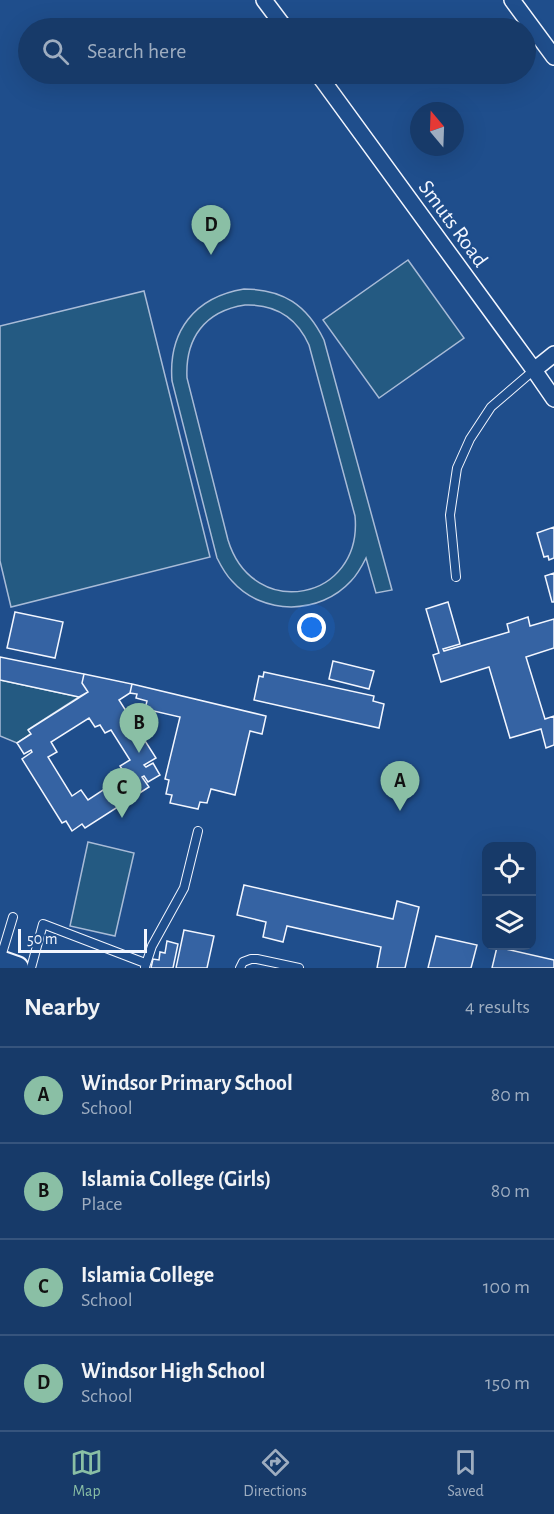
<!DOCTYPE html>
<html lang="en">
<head>
<meta charset="utf-8">
<style>
	:root { --surface:#173a69; --page:#20416f; --text:#f1f3f6; --muted:#9eadc0; --line:#36547d; --accent:#8abfa5 }
	body { margin:0; font-family:"Alegreya Sans",sans-serif; background:var(--page); color:var(--text) }
	.controls { position:absolute; right:18px; bottom:18px; display:grid; overflow:hidden; border-radius:12px; box-shadow:0 6px 24px #0002 }
	.controls button { width:54px; height:54px; display:grid; place-items:center; padding:0; border:0; border-bottom:2px solid var(--line); background:var(--surface); color:var(--text); font:30px sans-serif }
	.compass { position:absolute; left:410px; top:102px; width:54px; height:54px; border-radius:50%; background:var(--surface); box-shadow:0 6px 24px #0002; rotate:341deg }
	.scale { position:absolute; left:18px; bottom:15px; width:129px; box-sizing:border-box; padding-left:6px; border:3px solid #f2f6ff; border-top:0; font-size:16px; line-height:21px; white-space:nowrap; color:#f2f6ff; -webkit-text-stroke:4px #1f4e8c; paint-order:stroke }
	.you { position:absolute; left:312px; top:628px; width:21px; height:21px; margin:-15px; border:4px solid #fff; border-radius:50%; background:#1a73e8; box-shadow:0 0 0 9px #1a73e833 }
	.badge { display:grid; place-items:center; width:39px; height:39px; border-radius:50%; background:var(--accent); color:#111; font-size:20px; font-weight:700 }
	.pin { position:absolute; translate:-50% -50px; filter:drop-shadow(0 2px 3px #0008) }
	.pin::after { content:''; position:absolute; top:32px; width:21px; height:18px; background:inherit; clip-path:polygon(0 0,100% 0,50% 100%) }
	.list { margin:0; padding:0; list-style:none }
	h2 { display:flex; justify-content:space-between; align-items:center; height:78px; margin:0; padding:0 24px; font-size:26px }
	h2 small { font-size:20px; font-weight:400; color:var(--muted) }
	.list li { display:grid; grid-template-columns:39px 1fr auto; gap:18px; align-items:center; box-sizing:border-box; height:96px; padding:0 24px; border-top:2px solid var(--line) }
	.list b { display:block; font-size:22px; white-space:nowrap }
	.list p { margin:0; font-size:20px; white-space:nowrap; color:var(--muted) }
	.list em { font-size:20px; font-style:normal; color:var(--muted) }
	.icon { flex:none; width:33px; height:33px; fill:none; stroke:currentColor; stroke-width:2; stroke-linecap:round; stroke-linejoin:round }
	.map { position:relative; flex:none; width:554px; height:968px; overflow:hidden }
	.search { position:absolute; background:var(--surface); box-shadow:0 6px 24px #0002; left:18px; right:18px; top:18px; height:66px; display:flex; align-items:center; gap:15px; box-sizing:border-box; padding:0 21px; border-radius:33px; color:var(--muted); font-size:22px }
	.sheet { height:462px; background:var(--surface) }
	nav { display:flex; justify-content:space-around; align-items:center; box-sizing:border-box; height:84px; border-top:2px solid var(--line); background:var(--surface); font-size:16px; color:var(--muted) }
	nav a { display:grid; justify-items:center; gap:3px }
	nav .on { color:var(--accent) }
	.map>svg:first-child { display:block }
</style>
</head>
<body>
<div class="map">
<svg width="554" height="968" viewBox="0 0 554 968">
	<rect width="100%" height="100%" fill="#1f4e8c"/>
	<path fill="#245a82" stroke="#a8bbd7" stroke-width="1.5" fill-rule="evenodd" d="M408,260L464,338L379,398L323,320Z
		M244,289C283,289 307,305 324,340L392,590L376,593L366,558C362,566 358,574 351,581C320,615 263,616 232,581C225,574 221,566 217,558L172,381C168,331 195,297 244,289ZM245,305C275,304 297,318 309,345L355,516C363,601 253,622 228,540L187,378C185,338 205,311 245,305Z
		M144,291L210,557L11,607L0,561V326Z
		M0,680L79,697L29,729L31,734L17,743L0,736Z
		M88,842L134,853L115,936L70,926Z"/>
	<path fill="#3563a3" stroke="#f2f6ff" stroke-width="1.5" fill-rule="evenodd" d="M554,527V558L549,560L548,556L544,557L537,533Z
		M554,573V602H552L545,576Z
		M448,602L460,644L443,649L444,651L509,632L507,624L528,617L530,626L554,619V648L526,657L545,719L554,716V745L546,748L541,729L510,738L489,667L441,682L433,655L439,653L426,609Z
		M15,612L63,622L55,658L7,648Z
		M0,657L84,674L82,683L88,692L79,697L0,680Z
		M333,661L374,671L369,689L329,679Z
		M264,672L374,696L373,701L384,704L379,728L254,700L259,676L263,677Z
		M84,674L132,684L130,693L119,700L156,758L144,765L146,767L153,763L160,775L148,782L144,776L142,777L149,787L85,828L82,824L72,831L66,821L62,823L22,759L32,752L31,750L24,754L17,743L31,734L28,730L88,692L82,683ZM89,718L95,727L100,725L105,733L111,730L130,760L120,766L126,775L88,800L81,790L72,796L48,757L57,752L51,742Z
		M132,684L266,716L262,734L250,731L235,795L211,789L207,803L200,802L198,809L170,803L172,795L166,794L169,780L165,779L180,717L145,709L147,701L136,698L137,694L130,693Z
		M244,885L393,919L397,901L419,907L405,968H377L381,947L287,926L283,942L263,937L266,922L237,915Z
		M184,930L214,936L207,968H176Z
		M436,936L477,945L471,968H428Z
		M167,941L178,944L173,968H151L153,959L159,960L160,952L165,953Z
		M497,947L554,960V968H492Z"/>
	<g fill="none" stroke-linecap="round" stroke-linejoin="round">
		<defs>
			<path id="lane" d="M456,577L450,515L457,468L470,439L491,407L534,370
				M0,960L13,917
				M145,967L152,946L184,888L198,831
				M31,968L43,924L145,963
				M240,968L243,962L251,959H257L299,968"/>
			<path id="street" d="M264,0L285,28
				M512,0L554,57
				M318,74L534,370L554,399
				M534,370L554,354"/>
			<path id="secondary" d="M0,962L17,968"/>
		</defs>
		<use href="#lane" stroke="#f2f6ff" stroke-width="10"/>
		<use href="#street" stroke="#f2f6ff" stroke-width="18"/>
		<use href="#secondary" stroke="#f2f6ff" stroke-width="26"/>
		<use href="#lane" stroke="#1f4e8c" stroke-width="8"/>
		<use href="#street" stroke="#1f4e8c" stroke-width="15"/>
		<use href="#secondary" stroke="#1f4e8c" stroke-width="22"/>
	</g>
	<g text-anchor="middle" stroke-width="4.5" stroke-linejoin="round" paint-order="stroke">
		<g font-size="22" fill="#f2f6ff" stroke="#1f4e8c">
			<text transform="translate(454 223) rotate(54)" y="8">Smuts Road</text>
		</g>
	</g>
</svg>
<div class="controls">
<button><svg class="icon" aria-label="locate" viewBox="0 0 24 24"><circle cx="12" cy="12" r="6"/><path d="M12 2v4M12 18v4M2 12h4M18 12h4"/></svg></button>
<button><svg class="icon" aria-label="layers" viewBox="0 0 24 24"><path d="M12 4l9 5-9 5-9-5zM3 14l9 5 9-5"/></svg></button>
</div>
<svg class="compass" viewBox="-18 -18 36 36"><path d="M0-13l5 13h-10z" fill="#e53935"/><path d="M0 13l5-13h-10z" fill="#9eadc0"/></svg>
<div class="scale">50 m</div>
<div class="you"></div>
<div class="pin badge" style="left:400px;top:811px">A</div>
<div class="pin badge" style="left:139px;top:753px">B</div>
<div class="pin badge" style="left:122px;top:818px">C</div>
<div class="pin badge" style="left:211px;top:255px">D</div>
<div class="search"><svg class="icon" aria-label="search" viewBox="0 0 24 24"><circle cx="10" cy="10" r="6"/><path d="M15 15l6 6"/></svg>Search here</div>
</div>
<section class="sheet">
<h2>Nearby<small>4 results</small></h2>
<ul class="list">
<li><span class="badge">A</span><div><b>Windsor Primary School</b><p>School</p></div><em>80 m</em></li>
<li><span class="badge">B</span><div><b>Islamia College (Girls)</b><p>Place</p></div><em>80 m</em></li>
<li><span class="badge">C</span><div><b>Islamia College</b><p>School</p></div><em>100 m</em></li>
<li><span class="badge">D</span><div><b>Windsor High School</b><p>School</p></div><em>150 m</em></li>
</ul>
</section>
<nav>
<a class="on"><svg class="icon" aria-label="map" viewBox="0 0 24 24"><path d="M3 6l6-2 6 2 6-2v14l-6 2-6-2-6 2zM9 4v14M15 6v14"/></svg>Map</a>
<a><svg class="icon" aria-label="directions" viewBox="0 0 24 24"><path d="M12 3l9 9-9 9-9-9zM9 14v-3h6M13 9l2 2-2 2"/></svg>Directions</a>
<a><svg class="icon" aria-label="saved" viewBox="0 0 24 24"><path d="M7 4h10v16l-5-4-5 4z"/></svg>Saved</a>
</nav>
</body>
</html>
